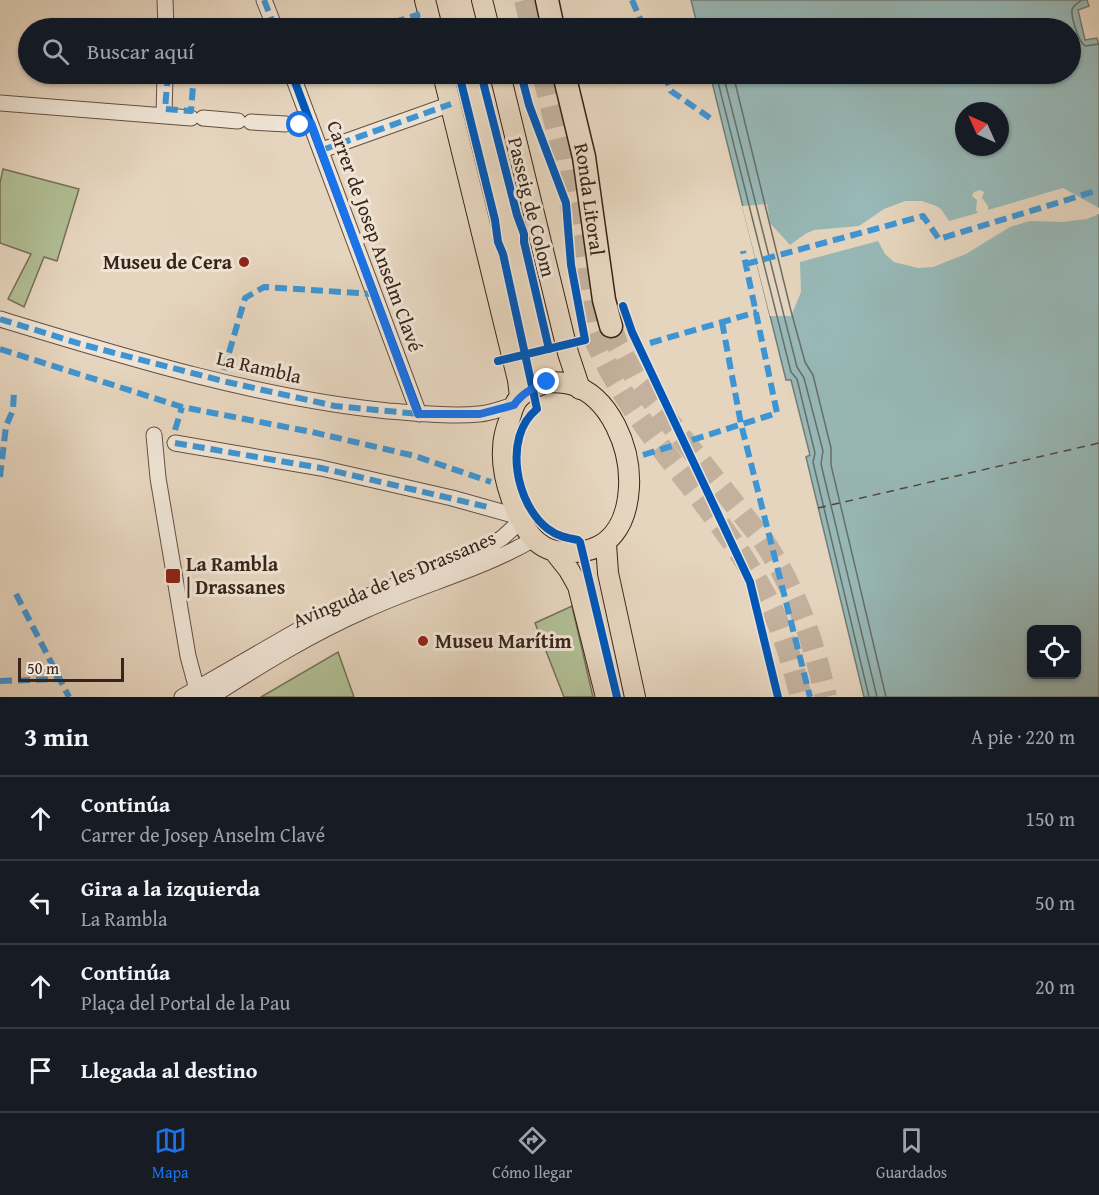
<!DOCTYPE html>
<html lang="es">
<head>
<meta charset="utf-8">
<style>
	:root { --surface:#171b24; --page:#242831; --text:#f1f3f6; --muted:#9ea1a6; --line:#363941; --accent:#1a73e8 }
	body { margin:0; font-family:"Gentium Book Plus",serif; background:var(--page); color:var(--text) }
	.controls { position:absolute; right:18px; bottom:18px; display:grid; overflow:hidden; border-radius:9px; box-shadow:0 2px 4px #0004 }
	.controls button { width:54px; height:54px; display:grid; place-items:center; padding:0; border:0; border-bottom:2px solid var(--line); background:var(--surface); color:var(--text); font:30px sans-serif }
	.compass { position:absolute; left:955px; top:102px; width:54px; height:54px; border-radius:50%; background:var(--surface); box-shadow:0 2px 4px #0004; rotate:315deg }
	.scale { position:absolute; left:18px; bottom:15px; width:106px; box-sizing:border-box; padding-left:6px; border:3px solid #39231a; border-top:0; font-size:16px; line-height:21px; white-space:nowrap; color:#39231a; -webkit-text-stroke:4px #efe4d5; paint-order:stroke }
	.stop { position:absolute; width:18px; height:18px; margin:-14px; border:4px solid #1a73e8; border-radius:50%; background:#fff }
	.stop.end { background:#1a73e8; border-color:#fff; box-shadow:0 2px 6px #0008 }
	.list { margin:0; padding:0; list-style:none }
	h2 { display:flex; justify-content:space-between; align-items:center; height:78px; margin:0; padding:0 24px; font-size:26px }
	h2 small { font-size:20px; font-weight:400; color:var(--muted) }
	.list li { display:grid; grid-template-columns:39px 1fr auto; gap:18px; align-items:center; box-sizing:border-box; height:84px; padding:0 24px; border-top:2px solid var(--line) }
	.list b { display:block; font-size:22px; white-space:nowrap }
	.list p { margin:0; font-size:20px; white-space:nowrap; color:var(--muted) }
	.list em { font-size:20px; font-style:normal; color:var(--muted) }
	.icon { flex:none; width:33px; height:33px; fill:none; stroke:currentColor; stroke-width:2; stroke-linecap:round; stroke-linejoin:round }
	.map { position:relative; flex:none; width:1099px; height:697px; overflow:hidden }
	.search { position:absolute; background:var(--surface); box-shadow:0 2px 4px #0004; left:18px; right:18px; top:18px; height:66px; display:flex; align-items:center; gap:15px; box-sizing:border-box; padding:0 21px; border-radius:33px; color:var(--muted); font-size:22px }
	.sheet { height:414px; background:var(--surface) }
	nav { display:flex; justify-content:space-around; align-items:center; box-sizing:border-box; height:84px; border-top:2px solid var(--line); background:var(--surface); font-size:16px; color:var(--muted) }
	nav a { display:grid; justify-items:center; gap:3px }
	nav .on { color:var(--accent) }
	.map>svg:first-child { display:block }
</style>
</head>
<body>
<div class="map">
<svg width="1099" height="697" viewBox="0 0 1099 697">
	<rect width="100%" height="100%" fill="#e6d5be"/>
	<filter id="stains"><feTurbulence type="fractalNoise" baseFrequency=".00333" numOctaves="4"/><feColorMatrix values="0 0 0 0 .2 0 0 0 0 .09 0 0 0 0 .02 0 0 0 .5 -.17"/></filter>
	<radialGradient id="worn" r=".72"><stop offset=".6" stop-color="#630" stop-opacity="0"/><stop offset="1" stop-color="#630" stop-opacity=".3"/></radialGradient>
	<path fill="#b1be94" stroke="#757057" stroke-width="1.5" d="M3,169L79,189L57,261L44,257L24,307L8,299L31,254L0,243V183Z
		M572,606L593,697H564L535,623Z
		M338,652L354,697H261Z"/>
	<path fill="#97b8b7" stroke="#717c78" stroke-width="1.5" fill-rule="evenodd" d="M691,0H1087L1089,6L1078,10L1085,40L1097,38L1099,46V697H864L806,457L810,455L791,380H786L710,74H1070V28H698ZM964,111H1000V147H964ZM1032,630H1076V674H1032Z"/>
	<path fill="#e6d5be" d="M1063,188L1099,208V214L1087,219L1063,222L1030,221L1010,227L966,254L933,267L918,268L894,262L885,254L878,241L800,262L801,292L791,316H770L742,206L767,204L770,223L790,245L805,234L814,230L859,226L884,209L905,201H922L936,206L941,209L949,221L978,213L976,210L977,200L972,196L974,192L980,190L984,192L982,198L988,206V210Z"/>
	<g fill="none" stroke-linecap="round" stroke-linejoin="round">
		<path stroke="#686e68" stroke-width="1.5" d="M1082,0C1078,3 1073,5 1072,10C1071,18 1079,42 1085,46L1099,44
			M716,74L791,372L797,379L815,453L813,462L869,697
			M723,74L797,367L804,378L823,451L821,464L877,697
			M733,74L791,311L805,362L813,375L831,448V465L886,697"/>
		<path stroke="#504841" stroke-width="1.5" stroke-dasharray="8 6" stroke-linecap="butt" d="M818,508L1099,443"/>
		<path stroke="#c3b19d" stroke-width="15" stroke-dasharray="15 8" stroke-linecap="butt" d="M286,124L300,125"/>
		<path stroke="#c3b19d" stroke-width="22" stroke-dasharray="22 11" stroke-linecap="butt" d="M525,0L532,28
			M543,74L562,151L591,330C629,427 710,496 760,586C780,620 791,658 801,697
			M611,326L617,344L639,384L763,540C796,590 813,639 826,697"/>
		<defs>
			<path id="minor" d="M165,0L166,28
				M264,0L275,28
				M292,74L419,414
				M0,103L191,118
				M164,116L165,74
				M203,118L238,121
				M251,122L286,124
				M322,150L451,104
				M0,319C125,357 258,398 388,411C418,413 450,417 479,414C491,413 503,408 514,405
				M154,435L158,478L188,656L199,697
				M175,443L321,468L452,498L520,517
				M182,697L333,610L480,552L502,538L522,520
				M211,697C261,665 311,634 366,610C422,584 481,570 534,539"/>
			<path id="major" d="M425,0L432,28
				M482,0L489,28
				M443,74L518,380L520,397
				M500,74L568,353L580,389
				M547,382C554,382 562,382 570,384C611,396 631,449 629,487C627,524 610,553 570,552C556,552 546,550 536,541C516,522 501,476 503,449C503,438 506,428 510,418C512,411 514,403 519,398C526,390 538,386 547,382Z
				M606,544L608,573L635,697
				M554,551L569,570L578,586L606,697"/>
			<g id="highway">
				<path d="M547,0L553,28"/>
				<path id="s1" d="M564,74L584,157L604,300L611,326"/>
			</g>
		</defs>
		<use href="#minor" stroke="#645043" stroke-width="17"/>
		<use href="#major" stroke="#39231a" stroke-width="22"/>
		<use href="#highway" stroke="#39231a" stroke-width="25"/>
		<use href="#minor" stroke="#efe4d5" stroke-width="15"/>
		<use href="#major" stroke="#e6d5be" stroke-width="20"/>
		<use href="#highway" stroke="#e6d5be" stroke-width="22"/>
		<path stroke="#3e95d4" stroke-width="6" stroke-dasharray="12 6" stroke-linecap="butt" d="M264,0L275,28
			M632,0L644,28
			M376,28L420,14
			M168,74L165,109L191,111L194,74
			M664,74L671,91L710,118
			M322,150L451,104
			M746,264L923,216L939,239L1099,190
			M0,319L84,345L227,382L335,406L419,414H480L499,409
			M722,322L741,424L810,697
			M650,343L757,312
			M0,349L182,407L312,432L415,456L491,482
			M224,370L245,298L264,287L374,294
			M175,430L182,407
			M692,440L777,413L743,251
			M175,443L321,468L492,508
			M643,455L675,445
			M0,477L6,426L13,410L14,391
			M16,594L69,697
			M0,681L59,679"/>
		<defs>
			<path id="cycleway" d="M292,74L419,414
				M459,74L495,220L498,242L503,254L537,409C502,437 516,505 548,529C557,536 567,538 578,540L580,542L617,697
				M481,74L517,215L524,234V242L549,349
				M623,306L632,332L750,582L778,697
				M498,361L585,340L571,265L566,203L529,105L521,74"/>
		</defs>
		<use href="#cycleway" stroke="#efe4d5" stroke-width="11"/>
		<use href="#cycleway" stroke="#0057b8" stroke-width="8"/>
	</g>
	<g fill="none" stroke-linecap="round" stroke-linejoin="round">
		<path stroke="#1a73e8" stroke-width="8" d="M300,125L311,123L418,414H480L514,405C522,393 533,388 547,382"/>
	</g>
	<g fill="#8f2418" stroke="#efe4d5" stroke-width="2">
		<circle cx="244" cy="262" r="6"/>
		<rect x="165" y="568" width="16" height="16" rx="3"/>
		<circle cx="423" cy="641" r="6"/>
	</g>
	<g text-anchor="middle" stroke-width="6" stroke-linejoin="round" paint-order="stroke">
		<g font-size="20" fill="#39231a" stroke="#efe4d5">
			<text dy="7" stroke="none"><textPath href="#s1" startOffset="128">Ronda Litoral</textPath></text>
			<text transform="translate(532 207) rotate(76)" y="7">Passeig de Colom</text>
			<text transform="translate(375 236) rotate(70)" y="7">Carrer de Josep Anselm Clavé</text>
			<text transform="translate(259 367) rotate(13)" y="7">La Rambla</text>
			<text transform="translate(394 579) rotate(-23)" y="7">Avinguda de les Drassanes</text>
		</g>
		<g font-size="20" font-weight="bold" fill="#39231a" stroke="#efe4d5" text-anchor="start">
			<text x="232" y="269" text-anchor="end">Museu de Cera</text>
			<text x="186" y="571">La Rambla<tspan x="186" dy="23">| Drassanes</tspan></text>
			<text x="435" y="648">Museu Marítim</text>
		</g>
	</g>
	<rect width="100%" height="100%" filter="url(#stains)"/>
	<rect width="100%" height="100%" fill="url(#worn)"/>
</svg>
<div class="controls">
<button><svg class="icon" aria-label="locate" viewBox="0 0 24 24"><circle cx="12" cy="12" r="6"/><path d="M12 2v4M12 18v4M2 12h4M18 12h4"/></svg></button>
</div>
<svg class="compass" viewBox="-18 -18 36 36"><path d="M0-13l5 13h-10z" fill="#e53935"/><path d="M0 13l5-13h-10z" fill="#9ea1a6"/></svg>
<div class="scale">50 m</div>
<div class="stop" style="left:300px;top:125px"></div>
<div class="stop end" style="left:547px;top:382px"></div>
<div class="search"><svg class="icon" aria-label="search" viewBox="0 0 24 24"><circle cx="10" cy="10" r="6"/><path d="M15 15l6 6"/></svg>Buscar aquí</div>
</div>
<section class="sheet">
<h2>3 min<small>A pie · 220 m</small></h2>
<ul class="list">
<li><svg class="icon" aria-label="ahead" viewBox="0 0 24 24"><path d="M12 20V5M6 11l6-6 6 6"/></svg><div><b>Continúa</b><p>Carrer de Josep Anselm Clavé</p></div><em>150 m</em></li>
<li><svg class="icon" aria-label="left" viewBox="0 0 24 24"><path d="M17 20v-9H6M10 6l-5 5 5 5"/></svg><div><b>Gira a la izquierda</b><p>La Rambla</p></div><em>50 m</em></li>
<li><svg class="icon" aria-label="ahead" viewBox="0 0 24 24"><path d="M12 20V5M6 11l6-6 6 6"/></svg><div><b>Continúa</b><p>Plaça del Portal de la Pau</p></div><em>20 m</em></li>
<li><svg class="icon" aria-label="arrive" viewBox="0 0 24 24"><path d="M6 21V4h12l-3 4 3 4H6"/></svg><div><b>Llegada al destino</b></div></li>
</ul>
</section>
<nav>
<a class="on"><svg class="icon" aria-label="map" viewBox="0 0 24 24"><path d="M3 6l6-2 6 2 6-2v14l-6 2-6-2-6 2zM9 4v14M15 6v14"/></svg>Mapa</a>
<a><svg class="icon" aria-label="directions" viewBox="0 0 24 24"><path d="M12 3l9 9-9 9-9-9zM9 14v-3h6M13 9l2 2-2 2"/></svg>Cómo llegar</a>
<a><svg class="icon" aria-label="saved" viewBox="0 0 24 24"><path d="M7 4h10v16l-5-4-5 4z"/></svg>Guardados</a>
</nav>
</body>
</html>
